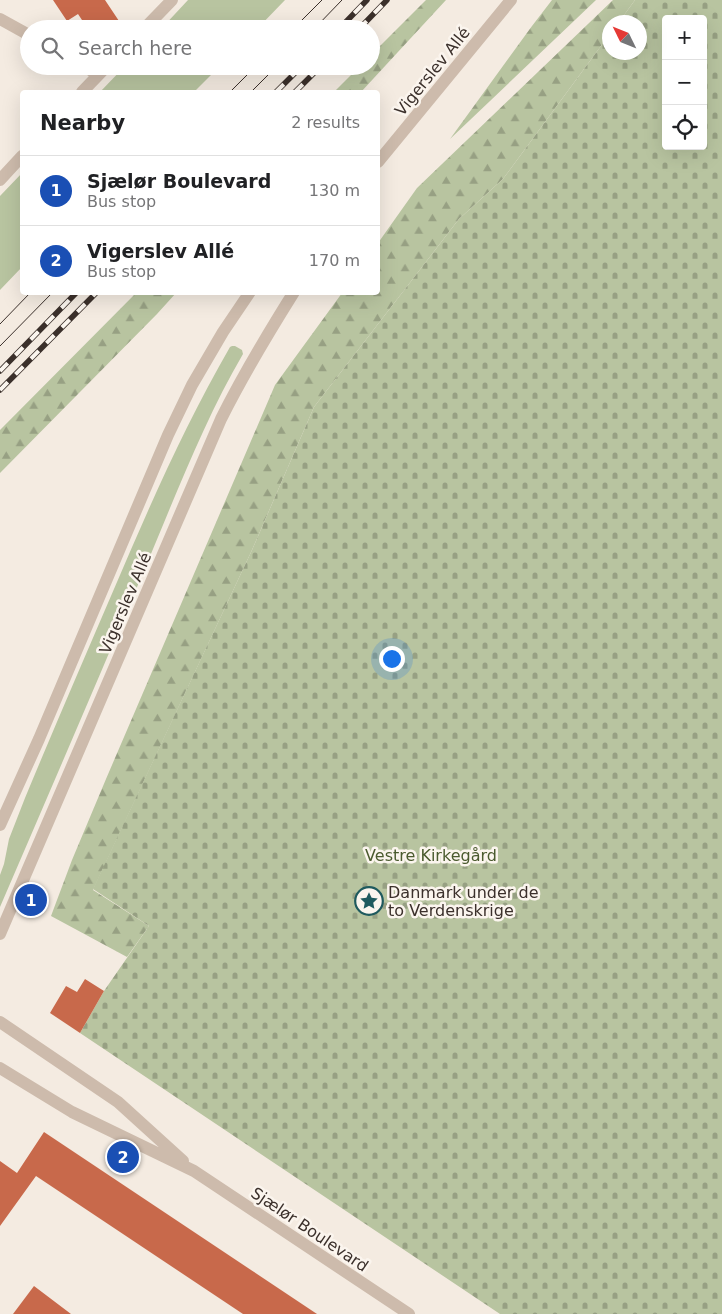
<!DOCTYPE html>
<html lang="en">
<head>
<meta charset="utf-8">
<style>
	:root { --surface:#fff; --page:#f2f2f2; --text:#202124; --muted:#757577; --line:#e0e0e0; --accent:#1f5a5e }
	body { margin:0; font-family:"DejaVu Sans",sans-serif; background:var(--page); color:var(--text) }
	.controls { position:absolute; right:15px; top:15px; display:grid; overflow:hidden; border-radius:5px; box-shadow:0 5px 20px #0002 }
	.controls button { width:45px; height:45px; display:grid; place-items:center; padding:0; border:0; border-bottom:1px solid var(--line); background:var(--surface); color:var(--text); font:25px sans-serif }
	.compass { position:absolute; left:602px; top:15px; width:45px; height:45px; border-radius:50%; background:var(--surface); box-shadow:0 5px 20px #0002; rotate:313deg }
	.you { position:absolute; left:391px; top:658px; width:18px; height:18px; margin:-12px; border:4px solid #fff; border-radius:50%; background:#1a73e8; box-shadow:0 0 0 8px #1a73e833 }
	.badge { display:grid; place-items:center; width:32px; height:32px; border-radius:50%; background:var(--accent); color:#fff; font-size:16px; font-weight:700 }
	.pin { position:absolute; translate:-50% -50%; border:2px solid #fff; box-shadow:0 1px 5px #0006 }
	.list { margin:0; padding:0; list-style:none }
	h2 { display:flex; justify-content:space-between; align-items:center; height:65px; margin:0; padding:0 20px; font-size:21px }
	h2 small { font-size:16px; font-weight:400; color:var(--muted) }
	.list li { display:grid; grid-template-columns:32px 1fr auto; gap:15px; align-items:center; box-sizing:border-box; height:70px; padding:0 20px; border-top:1px solid var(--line) }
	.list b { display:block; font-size:19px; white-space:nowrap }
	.list p { margin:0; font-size:16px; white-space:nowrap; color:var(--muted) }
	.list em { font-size:16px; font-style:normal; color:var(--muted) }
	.icon { flex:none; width:28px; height:28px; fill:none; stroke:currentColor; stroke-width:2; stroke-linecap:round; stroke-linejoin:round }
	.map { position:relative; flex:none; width:722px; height:1314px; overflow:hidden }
	.search { position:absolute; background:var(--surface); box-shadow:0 5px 20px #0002; left:20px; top:20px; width:360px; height:55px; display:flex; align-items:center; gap:12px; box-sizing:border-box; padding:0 18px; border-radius:28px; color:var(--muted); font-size:19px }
	.panel { position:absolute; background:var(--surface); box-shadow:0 5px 20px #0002; left:20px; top:90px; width:360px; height:205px; border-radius:5px }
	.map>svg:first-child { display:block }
</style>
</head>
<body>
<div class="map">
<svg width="722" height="1314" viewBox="0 0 722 1314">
	<defs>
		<pattern id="forest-firs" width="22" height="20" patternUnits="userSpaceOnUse" patternTransform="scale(1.25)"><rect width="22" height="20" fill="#b8c4a0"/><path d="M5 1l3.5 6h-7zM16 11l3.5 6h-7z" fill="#97a083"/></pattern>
		<pattern id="cemetery-stones" width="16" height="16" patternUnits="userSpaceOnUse" patternTransform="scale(1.25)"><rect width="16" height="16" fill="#b8c4a0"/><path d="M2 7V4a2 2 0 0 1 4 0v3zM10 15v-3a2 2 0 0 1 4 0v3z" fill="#97a083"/></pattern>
	</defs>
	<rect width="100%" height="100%" fill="#f4ebe1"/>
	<path fill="#b8c4a0" d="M188,0H285L257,29H161Z
		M125,66H220L194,92H100Z
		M22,173V267L0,290V196Z
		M232,346H235L242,350L243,354C202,424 172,505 140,580C94,689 47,798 0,907V875L4,864L9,839L25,798C54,728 84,659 114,589C149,507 185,425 230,347Z"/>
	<path fill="url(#forest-firs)" d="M426,0H446L361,92H334L360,66H371V55Z
		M552,0H596L450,139L532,26Z
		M613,0H635L619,22H610L609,35L503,179L459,219L314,407L252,550L93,890L149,926L127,957L51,916L72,860L106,779L275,385L342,293L378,292V243L417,188Z
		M137,292L176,293L157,314L0,473V430Z"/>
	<path fill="url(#cemetery-stones)" fill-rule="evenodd" d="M635,0H722V1314H500L80,1033L104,991L149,926L93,889L252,550L314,407L459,219L503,179L609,35L610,52H640V22H619ZM666,19H703V146H666Z"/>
	<path fill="#c8694b" d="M53,0H105L119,21L107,29H88L78,14L67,21Z
		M85,979L104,991L80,1033L50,1013L66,986L77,992Z
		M44,1132L317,1314H243L36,1176L0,1226V1161L17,1173Z
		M34,1286L71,1314H13Z"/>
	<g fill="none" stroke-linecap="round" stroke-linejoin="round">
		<path stroke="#cdbbac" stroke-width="12" d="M0,19L29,35
			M144,29L172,0
			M84,66L98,75
			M82,92L107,66
			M0,180L22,156"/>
		<path stroke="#cdbbac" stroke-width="12" d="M378,162L511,0
			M0,825L39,739L168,435L192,385L223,332L250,292
			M0,934L221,419C243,375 267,335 294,292
			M0,1022L118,1102L183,1161
			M0,1068L72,1112L194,1171L409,1314"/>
		<path stroke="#3b302b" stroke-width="1" d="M293,29L322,0
			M314,29L342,0
			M230,92L256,66
			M251,92L277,66
			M0,324L31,292
			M0,346L53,292"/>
		<defs>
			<path id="rail" d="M339,29L367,0
				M359,29L387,0
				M276,92L302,66
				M295,92L321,66
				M0,371L77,292
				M0,390L97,292"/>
		</defs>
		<use href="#rail" stroke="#3b302b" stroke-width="5.5"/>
		<use href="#rail" stroke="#fbf5ee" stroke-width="4" stroke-dasharray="11" stroke-linecap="butt"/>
	</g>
	<defs>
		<symbol id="sight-ring" viewBox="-11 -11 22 22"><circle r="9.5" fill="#fbf5ee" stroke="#1f5a5e" stroke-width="1.5"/><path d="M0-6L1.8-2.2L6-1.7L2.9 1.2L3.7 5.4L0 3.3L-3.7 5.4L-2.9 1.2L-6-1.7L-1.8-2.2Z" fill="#1f5a5e"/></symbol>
	</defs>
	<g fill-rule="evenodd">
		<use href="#sight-ring" x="353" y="885" width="32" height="32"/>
	</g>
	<g text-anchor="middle" stroke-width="5" stroke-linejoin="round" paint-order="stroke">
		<g font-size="16" fill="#3b302b" stroke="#fbf5ee">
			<text transform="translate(432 71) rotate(-51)" y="6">Vigerslev Allé</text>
			<text transform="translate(125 603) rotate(-67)" y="6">Vigerslev Allé</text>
			<text transform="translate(310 1229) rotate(34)" y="6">Sjælør Boulevard</text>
		</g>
		<g font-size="16" fill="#4a5a2e" stroke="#fbf5ee">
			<text x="431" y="861">Vestre Kirkegård</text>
		</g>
		<g font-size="16" fill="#3b302b" stroke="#fbf5ee" text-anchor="start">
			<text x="388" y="898">Danmark under de<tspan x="388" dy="18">to Verdenskrige</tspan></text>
		</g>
	</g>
</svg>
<div class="controls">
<button>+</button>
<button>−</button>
<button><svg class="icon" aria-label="locate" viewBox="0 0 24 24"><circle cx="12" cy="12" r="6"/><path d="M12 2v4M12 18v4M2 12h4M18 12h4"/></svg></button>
</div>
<svg class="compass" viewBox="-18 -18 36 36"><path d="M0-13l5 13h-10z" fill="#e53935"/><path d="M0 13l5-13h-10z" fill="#757577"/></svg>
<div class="you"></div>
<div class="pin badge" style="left:31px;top:900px;background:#1a4fb4">1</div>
<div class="pin badge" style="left:123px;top:1157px;background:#1a4fb4">2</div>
<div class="search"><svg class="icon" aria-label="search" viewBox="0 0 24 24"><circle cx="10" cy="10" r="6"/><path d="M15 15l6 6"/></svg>Search here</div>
<section class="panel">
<h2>Nearby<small>2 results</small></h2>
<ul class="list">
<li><span class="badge" style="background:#1a4fb4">1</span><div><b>Sjælør Boulevard</b><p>Bus stop</p></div><em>130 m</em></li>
<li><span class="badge" style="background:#1a4fb4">2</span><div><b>Vigerslev Allé</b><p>Bus stop</p></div><em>170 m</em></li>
</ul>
</section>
</div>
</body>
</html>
